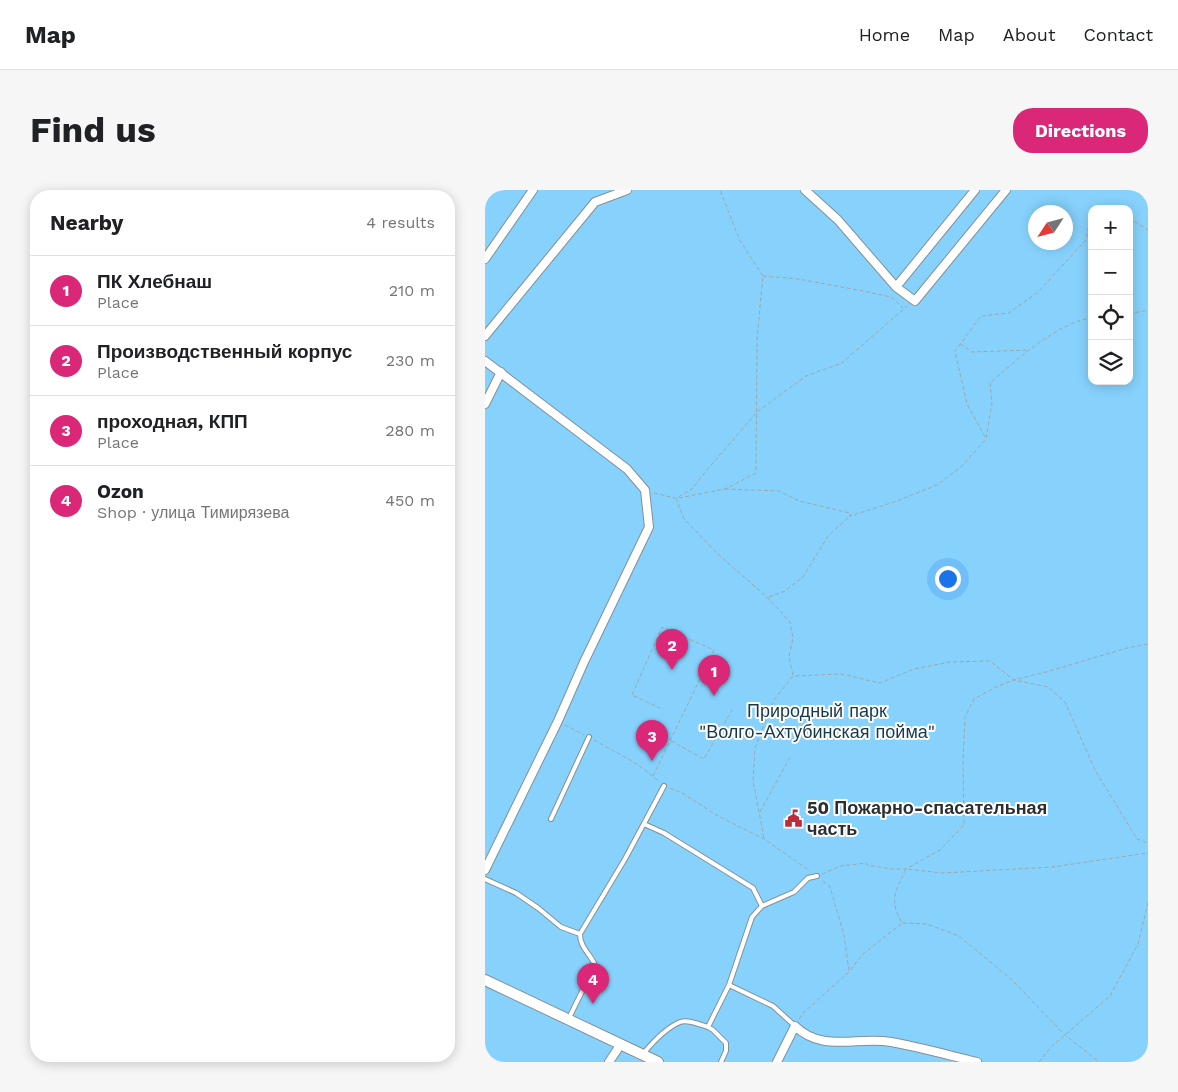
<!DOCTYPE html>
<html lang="en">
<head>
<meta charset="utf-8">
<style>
	:root { --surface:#fff; --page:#f6f6f6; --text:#202124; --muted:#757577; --line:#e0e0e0; --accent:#db2777 }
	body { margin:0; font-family:"Work Sans",sans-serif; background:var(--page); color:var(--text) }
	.controls { position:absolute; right:15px; top:15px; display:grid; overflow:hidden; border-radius:10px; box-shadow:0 2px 12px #0003 }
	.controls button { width:45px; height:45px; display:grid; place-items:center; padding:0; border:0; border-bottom:1px solid var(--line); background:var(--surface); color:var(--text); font:25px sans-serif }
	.compass { position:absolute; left:543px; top:15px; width:45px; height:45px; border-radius:50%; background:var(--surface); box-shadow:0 2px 12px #0003; rotate:234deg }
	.you { position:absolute; left:462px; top:388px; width:18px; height:18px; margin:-12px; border:4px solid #fff; border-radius:50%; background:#1a73e8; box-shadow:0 0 0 8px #1a73e833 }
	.badge { display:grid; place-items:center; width:32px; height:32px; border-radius:50%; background:var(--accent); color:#fff; font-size:16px; font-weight:700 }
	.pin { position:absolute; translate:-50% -41px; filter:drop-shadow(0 1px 2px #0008) }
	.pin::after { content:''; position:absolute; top:26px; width:18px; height:15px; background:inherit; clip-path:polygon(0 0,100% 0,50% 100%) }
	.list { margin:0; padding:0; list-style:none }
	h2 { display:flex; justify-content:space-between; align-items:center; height:65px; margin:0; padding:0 20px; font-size:21px }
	h2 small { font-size:16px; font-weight:400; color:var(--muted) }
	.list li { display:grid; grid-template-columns:32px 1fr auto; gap:15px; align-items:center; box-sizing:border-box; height:70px; padding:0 20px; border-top:1px solid var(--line) }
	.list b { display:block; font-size:19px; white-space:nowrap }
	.list p { margin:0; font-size:16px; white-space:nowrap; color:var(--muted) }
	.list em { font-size:16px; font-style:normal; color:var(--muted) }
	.icon { flex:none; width:28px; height:28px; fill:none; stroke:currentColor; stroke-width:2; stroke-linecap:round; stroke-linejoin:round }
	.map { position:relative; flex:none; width:663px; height:872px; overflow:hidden; border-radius:20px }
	header { display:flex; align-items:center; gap:30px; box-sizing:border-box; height:70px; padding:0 25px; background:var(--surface); border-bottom:1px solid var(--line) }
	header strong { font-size:24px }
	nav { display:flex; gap:28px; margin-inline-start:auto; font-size:18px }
	.intro { display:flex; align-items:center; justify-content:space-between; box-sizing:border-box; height:120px; padding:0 30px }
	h1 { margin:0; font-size:35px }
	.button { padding:12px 22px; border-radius:20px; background:var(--accent); color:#fff; font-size:18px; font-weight:700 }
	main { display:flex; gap:30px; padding:0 30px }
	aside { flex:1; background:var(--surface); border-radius:20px; box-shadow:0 2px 12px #0003 }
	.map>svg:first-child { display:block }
</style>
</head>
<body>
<header>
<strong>Map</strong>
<nav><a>Home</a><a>Map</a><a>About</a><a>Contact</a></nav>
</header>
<div class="intro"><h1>Find us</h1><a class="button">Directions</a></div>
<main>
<aside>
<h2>Nearby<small>4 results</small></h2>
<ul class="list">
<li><span class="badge">1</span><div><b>ПК Хлебнаш</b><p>Place</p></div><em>210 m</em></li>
<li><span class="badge">2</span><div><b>Производственный корпус</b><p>Place</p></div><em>230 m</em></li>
<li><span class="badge">3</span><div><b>проходная, КПП</b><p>Place</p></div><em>280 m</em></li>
<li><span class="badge">4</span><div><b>Ozon</b><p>Shop · улица Тимирязева</p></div><em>450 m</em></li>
</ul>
</aside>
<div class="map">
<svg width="663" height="872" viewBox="0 0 663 872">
	<rect width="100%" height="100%" fill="#f2fafe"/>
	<path fill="#86d2fd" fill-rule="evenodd" d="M0,0H663V872H0ZM607,19H644V191H607ZM550,22H580V52H550Z"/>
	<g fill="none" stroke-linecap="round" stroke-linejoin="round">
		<defs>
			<path id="service" d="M66,629L104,547
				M159,634L179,643L268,698L277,716
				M0,689L31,703L53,718L76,737L95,744
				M244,795L288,816L310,836
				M84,828L110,775C105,763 95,758 95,744L140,669L179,596
				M158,864C167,853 181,838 195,832C203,829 215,835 223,837
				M236,872L241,861V853L228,840L223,837L244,795L267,727L277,716L309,702L323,688L332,686"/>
			<path id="minor" d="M320,0L353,30L411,97L430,111L521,0
				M0,69L48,0
				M411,97L490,0
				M0,146L110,12L142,0
				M0,171L142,279L160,300L164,337L99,472L73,531L0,680
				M0,214L16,182
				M124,872L136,854
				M292,872L310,836C337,863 373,846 406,852C434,857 463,865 492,872
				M662,872L663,870"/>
			<path id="tertiary" d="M0,790L173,872"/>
		</defs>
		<use href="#service" stroke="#838f96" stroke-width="6"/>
		<use href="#minor" stroke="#838f96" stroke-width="10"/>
		<use href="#tertiary" stroke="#838f96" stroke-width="12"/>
		<path stroke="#9fa6a9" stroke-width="1" stroke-dasharray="4 2.5" stroke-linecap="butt" d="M614,19L615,16L629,19
			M644,28L663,40
			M278,86L313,89L373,100L406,107L418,118
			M644,124L663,120
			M475,154L487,162L543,160
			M500,247L482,214L470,161L496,126L524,123L553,102L601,50L604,34L607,30
			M240,299L294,301L314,311L365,323V326L409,312L452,295L476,277L501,249L507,213L505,193C529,172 574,131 607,128
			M169,303L190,308
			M194,308L240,299L271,283L272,149L278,86L255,51L235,0
			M284,407L300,401L318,387L343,346L365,326
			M308,485L304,467L308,448L305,432L283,408L235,366L199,329L191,308L207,299L222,280L272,222L321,186L357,173L422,116
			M80,535L99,545
			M109,550L152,574L175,592
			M186,551L219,569L247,520
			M168,586L229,460L177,437L147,505L175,518
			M185,598L199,604L233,626L279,649L325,681
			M275,622L305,567
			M279,648L268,591L270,558L289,510L308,486L356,484L395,493L429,479L465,472L505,471L529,490L563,497L580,512L610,580L652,649L663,653
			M337,684L356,676L381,673L382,675L407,679H421L455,660L479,635L478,572L480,527L489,509L513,496L529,490L561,482L642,458L663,454
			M338,691L345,697L359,745L364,781
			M418,733L442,734L474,746L527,790L580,845L614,872
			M314,829L318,823L364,782L377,765L417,733C404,710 410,702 421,679L458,683L567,677L663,663
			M554,872L566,857L625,806L653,754L663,712"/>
		<use href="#service" stroke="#fff" stroke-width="4"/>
		<use href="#minor" stroke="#fff" stroke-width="8"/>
		<use href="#tertiary" stroke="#fff" stroke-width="10"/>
	</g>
	<defs>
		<symbol id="civic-bare" viewBox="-9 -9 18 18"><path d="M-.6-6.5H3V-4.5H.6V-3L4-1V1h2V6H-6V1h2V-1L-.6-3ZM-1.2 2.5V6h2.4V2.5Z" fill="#bd2c3d" stroke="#fff" stroke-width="2.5" paint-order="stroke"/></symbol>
	</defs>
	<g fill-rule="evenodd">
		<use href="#civic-bare" x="296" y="616" width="25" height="25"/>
	</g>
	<g text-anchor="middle" stroke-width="4" stroke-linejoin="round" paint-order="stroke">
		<g font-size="18" fill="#16384b" stroke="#fff">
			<text x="332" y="527">Природный парк<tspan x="332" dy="21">"Волго-Ахтубинская пойма"</tspan></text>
		</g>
		<g font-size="18" font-weight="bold" fill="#2b2f32" stroke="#fff" text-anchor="start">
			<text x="322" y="624">50 Пожарно-спасательная<tspan x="322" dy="21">часть</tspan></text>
		</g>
	</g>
</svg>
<div class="controls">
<button>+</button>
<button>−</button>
<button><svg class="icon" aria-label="locate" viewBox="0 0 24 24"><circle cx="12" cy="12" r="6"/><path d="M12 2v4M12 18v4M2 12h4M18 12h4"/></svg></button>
<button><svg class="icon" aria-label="layers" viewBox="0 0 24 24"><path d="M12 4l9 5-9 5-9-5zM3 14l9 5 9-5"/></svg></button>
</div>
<svg class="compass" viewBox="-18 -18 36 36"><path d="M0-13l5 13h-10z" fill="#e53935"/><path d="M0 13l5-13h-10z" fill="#757577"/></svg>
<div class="you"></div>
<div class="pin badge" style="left:229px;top:506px">1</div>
<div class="pin badge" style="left:187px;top:480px">2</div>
<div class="pin badge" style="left:167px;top:571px">3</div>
<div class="pin badge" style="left:108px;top:814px">4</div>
</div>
</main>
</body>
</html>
